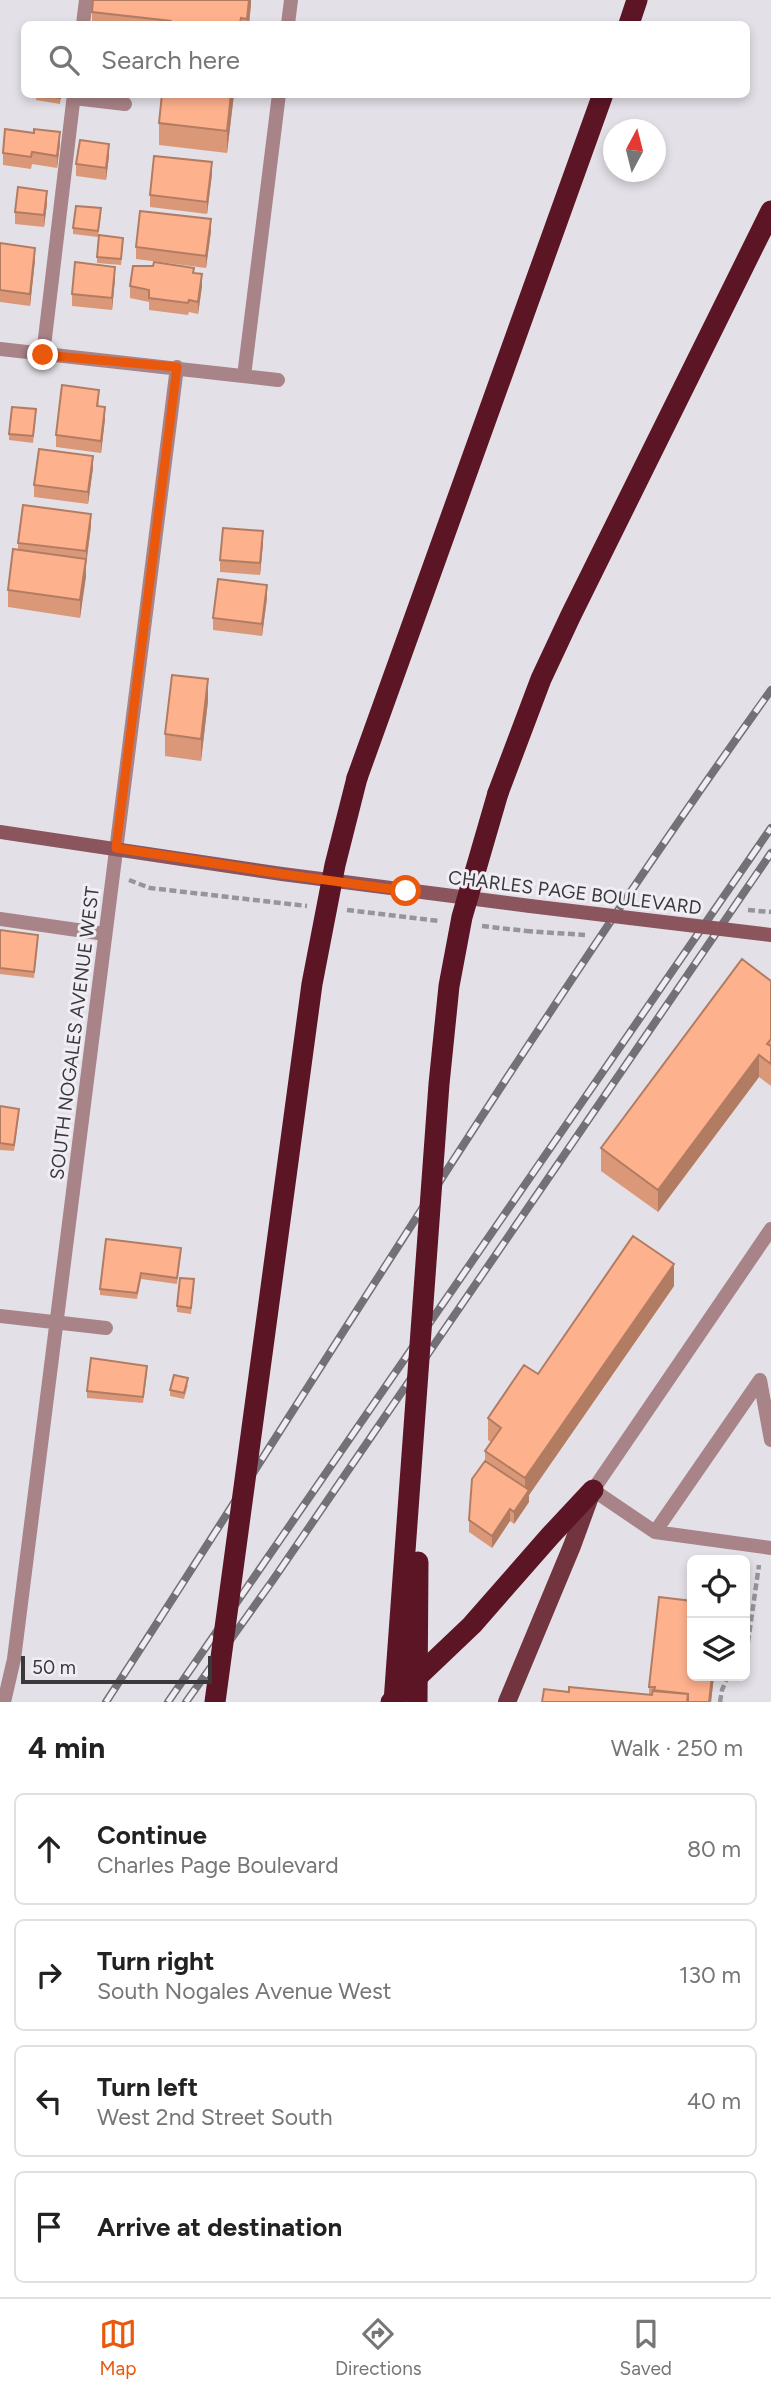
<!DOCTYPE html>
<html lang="en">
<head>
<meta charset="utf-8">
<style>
	:root { --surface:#fff; --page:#f2f2f2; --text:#222; --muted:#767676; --line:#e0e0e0; --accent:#ea580c }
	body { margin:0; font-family:Figtree,sans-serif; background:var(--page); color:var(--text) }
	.controls { position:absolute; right:21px; bottom:21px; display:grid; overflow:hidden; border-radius:10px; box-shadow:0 4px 10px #0003 }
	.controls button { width:63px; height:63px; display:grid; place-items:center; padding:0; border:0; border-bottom:2px solid var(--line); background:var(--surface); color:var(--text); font:35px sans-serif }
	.compass { position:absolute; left:603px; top:119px; width:63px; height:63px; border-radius:50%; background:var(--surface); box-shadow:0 4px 10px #0003; rotate:7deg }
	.scale { position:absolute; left:21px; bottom:18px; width:191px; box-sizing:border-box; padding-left:7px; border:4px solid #39383b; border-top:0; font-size:19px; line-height:24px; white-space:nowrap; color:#39383b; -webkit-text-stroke:5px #f0eef4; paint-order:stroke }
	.stop { position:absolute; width:21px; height:21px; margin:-16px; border:5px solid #ea580c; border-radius:50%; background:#fff }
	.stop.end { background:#ea580c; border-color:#fff; box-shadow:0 2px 7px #0008 }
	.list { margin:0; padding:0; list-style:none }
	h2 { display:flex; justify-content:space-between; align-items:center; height:91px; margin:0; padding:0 28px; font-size:30px }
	h2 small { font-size:23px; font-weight:400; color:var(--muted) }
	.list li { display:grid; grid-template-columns:46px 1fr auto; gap:21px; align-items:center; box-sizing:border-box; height:112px; margin:0 14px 14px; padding:0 14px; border:2px solid var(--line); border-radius:10px }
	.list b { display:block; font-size:26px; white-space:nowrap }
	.list p { margin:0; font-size:23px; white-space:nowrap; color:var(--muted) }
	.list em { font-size:23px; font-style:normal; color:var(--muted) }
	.icon { flex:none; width:38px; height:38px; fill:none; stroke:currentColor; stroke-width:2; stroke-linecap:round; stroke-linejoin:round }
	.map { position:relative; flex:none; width:771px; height:1702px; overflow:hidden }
	.search { position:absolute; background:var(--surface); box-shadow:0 4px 10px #0003; left:21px; right:21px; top:21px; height:77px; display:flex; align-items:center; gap:18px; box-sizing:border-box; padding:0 24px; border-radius:10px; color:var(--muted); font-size:26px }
	.sheet { height:595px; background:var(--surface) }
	nav { display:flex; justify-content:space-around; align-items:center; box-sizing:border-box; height:98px; border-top:2px solid var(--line); background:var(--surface); font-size:19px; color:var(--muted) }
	nav a { display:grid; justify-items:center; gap:4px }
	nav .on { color:var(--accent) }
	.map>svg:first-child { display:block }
</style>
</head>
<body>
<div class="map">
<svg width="771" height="1702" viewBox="0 0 771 1702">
	<rect width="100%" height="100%" fill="#e3e1e7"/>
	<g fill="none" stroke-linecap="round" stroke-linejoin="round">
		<path stroke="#97959a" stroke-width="4.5" stroke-dasharray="7 3.5" stroke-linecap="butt" d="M129,880L150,888L307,906
			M347,910L439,921
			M482,926L526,931
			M745,1663L759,1565
			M720,1702L722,1690L728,1676"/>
		<path stroke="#a88387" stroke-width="14" d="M83,24L86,0
			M74,98L125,104
			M43,355L74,94
			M0,919L105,934
			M593,1490L655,1532L771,1548
			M655,1532L760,1380L771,1440"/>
		<path stroke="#a88387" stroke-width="14" d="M288,24L291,0
			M0,349L278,380
			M244,376L279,94
			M0,1316L106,1328
			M4,1702L14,1659C70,1229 120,798 177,367"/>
		<path stroke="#a88387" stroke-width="14" d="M593,1490L771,1229"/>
		<path stroke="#8a555c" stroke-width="14" d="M0,832L282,874L530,906"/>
		<path stroke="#72343e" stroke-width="18" d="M507,1702L572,1546L591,1494"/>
		<path stroke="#5c1525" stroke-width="21" d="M629,24L637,0
			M357,778L603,94
			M498,793L541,679L571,615L771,211
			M391,1702L472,1625L550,1536L593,1490"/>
		<defs>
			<path id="rail" d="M106,1702C326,1363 536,1018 771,690
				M168,1702L771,828
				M186,1702L273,1580L771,853"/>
		</defs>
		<use href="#rail" stroke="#737175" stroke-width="8"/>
		<use href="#rail" stroke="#f0eef4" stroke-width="5" stroke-dasharray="16" stroke-linecap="butt"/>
		<path stroke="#97959a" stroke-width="4.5" stroke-dasharray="7 3.5" stroke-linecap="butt" d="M748,910L771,912
			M526,931L585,935"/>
		<path stroke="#8a555c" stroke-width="14" d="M530,906L771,935"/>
		<path stroke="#5c1525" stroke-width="21" d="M215,1702L312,984L335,865L357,778
			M394,1702L439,1084L449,986L462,917L498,793
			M417,1702L418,1562"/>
	</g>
	<path fill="#da9879" d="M251,0L249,24H92V12Z
		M36,94H61L60,104L36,100Z
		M162,94H234L227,153L159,145V123Z
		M60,144L57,168L32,164L31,169L3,165V153Z
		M109,156L106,180L76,176V164Z
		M212,174L207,214L150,207V195Z
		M47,203L44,227L15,224V212Z
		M101,215L98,237L73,234V228Z
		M211,231L206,268L136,259V247Z
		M0,243L35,260L30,306L0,302Z
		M123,244L121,265L97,263V257Z
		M194,273L202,286L198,314L189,312L188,315L149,310V302L130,298V286Z
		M115,279L112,310L72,306V294Z
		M99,402L98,407L105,419L101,453L56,447V435Z
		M36,416L33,443L9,440V434Z
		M93,468L88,504L34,497V485Z
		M91,526L80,618L8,607V590L18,550V543Z
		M263,543L260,575L220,572V560Z
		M267,598L262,636L213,630V618Z
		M208,701L201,761L165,756V734Z
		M0,930L38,942L34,978L0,974Z
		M771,981V1086L759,1077L658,1212L601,1171V1148Z
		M0,1106L19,1115L14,1151L0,1150Z
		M181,1254L177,1284L141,1279L137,1299L100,1295V1289Z
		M194,1285L191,1314L177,1312V1306Z
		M674,1286L529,1495V1502L514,1524L510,1521L492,1548L469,1532V1520L485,1461V1451L491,1442L488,1440V1418L538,1374Z
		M147,1373L143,1403L87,1398V1391Z
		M188,1385L184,1399L170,1396V1390Z
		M692,1676H714L711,1702H542L569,1692L649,1695V1687Z"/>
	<path fill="#b27c63" d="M249,0H251V5L249,24H247Z
		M231,94H234L227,153V131Z
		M60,132V144L57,168V156Z
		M109,144V156L106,180V168Z
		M212,162V174L207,214V202Z
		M47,191V203L44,227V215Z
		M211,219V231L206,268V256Z
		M35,248V260L30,306V294Z
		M115,267V279L112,310V298Z
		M202,274V286L198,314V302Z
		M105,407V419L101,453V441Z
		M93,456V468L88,504V492Z
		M91,514V526L86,563V551Z
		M263,531V543L260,575V563Z
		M86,559V577L80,618V600Z
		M267,585V598L262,636V624Z
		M208,679V701L201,761V739Z
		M759,1055V1077L658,1212V1190Z
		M674,1264V1286L529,1495V1502L514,1524V1512L525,1496V1478Z
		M510,1509V1521L492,1548V1536Z
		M712,1676H714L711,1702H709Z"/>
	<path fill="#feb18d" stroke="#b27c63" stroke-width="2" d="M93,0H249L247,19L241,18L240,24H171V21L92,12Z
		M41,94H60V98Z
		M162,94H231L227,131L159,123Z
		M5,129L34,133V129L60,132L57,156L32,152L31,157L3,153Z
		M80,140L109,144L106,168L76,164Z
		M154,156L212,162L207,202L150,195Z
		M18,187L47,191L44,215L15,212Z
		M76,206L101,208L98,231L73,228Z
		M140,211L211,219L206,256L136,247Z
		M99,235L123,238L121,259L97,257Z
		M0,243L35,248L30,294L0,290Z
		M75,262L115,267L112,298L72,294Z
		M154,262L194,268L193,273L202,274L198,302L189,300L188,303L149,298V290L130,286L133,266H153Z
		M62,385L99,390L97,406L105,407L101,441L56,435Z
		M12,407L36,409L33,436L9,434Z
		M39,449L93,456L88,492L34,485Z
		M23,505L91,514L86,551L18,543Z
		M223,528L263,531L260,563L220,560Z
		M13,549L86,559L80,600L8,590Z
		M218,579L267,585L262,624L213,618Z
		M172,675L208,679L201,739L165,734Z
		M0,930L38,935L34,972L0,968Z
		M742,959L771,981V1039L767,1044L771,1046V1064L759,1055L658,1190L601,1148Z
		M0,1106L19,1109L14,1145L0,1143Z
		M633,1236L674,1264L525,1478L485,1451L501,1428L488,1418L524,1365L538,1374Z
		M106,1239L181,1248L177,1278L141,1273L137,1293L100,1289Z
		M180,1278L194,1279L191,1308L177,1306Z
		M91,1358L147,1366L143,1397L87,1391Z
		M174,1375L188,1378L184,1393L170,1390Z
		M485,1461L529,1490L514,1512L510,1509L492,1536L469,1520L472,1479Z
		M659,1597L692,1601V1676H712L709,1702H688V1694L654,1691L655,1687H649Z
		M569,1687L652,1695L653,1690L688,1694L687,1702H542L544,1689L569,1692Z"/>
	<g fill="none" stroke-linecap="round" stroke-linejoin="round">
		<path stroke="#ea580c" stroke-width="9" d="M43,355L177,367L116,848L282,874L406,891"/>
	</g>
	<g text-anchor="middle" stroke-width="6" stroke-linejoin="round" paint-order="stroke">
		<g font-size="19" fill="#39383b" stroke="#f0eef4">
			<text transform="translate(575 892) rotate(7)" y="7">CHARLES PAGE BOULEVARD</text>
			<text transform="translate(74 1033) rotate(-83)" y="7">SOUTH NOGALES AVENUE WEST</text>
		</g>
	</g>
</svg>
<div class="controls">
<button><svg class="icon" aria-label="locate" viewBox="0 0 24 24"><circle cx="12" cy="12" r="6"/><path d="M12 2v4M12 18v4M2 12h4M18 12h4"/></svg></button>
<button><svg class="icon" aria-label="layers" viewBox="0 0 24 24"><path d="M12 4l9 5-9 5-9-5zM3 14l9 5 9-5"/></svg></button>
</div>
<svg class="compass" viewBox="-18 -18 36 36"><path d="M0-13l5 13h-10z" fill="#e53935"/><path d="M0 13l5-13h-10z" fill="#767676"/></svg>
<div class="scale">50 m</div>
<div class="stop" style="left:406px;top:891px"></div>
<div class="stop end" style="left:43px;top:355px"></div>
<div class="search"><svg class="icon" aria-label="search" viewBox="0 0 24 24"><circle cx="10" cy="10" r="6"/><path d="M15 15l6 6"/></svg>Search here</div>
</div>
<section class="sheet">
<h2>4 min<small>Walk · 250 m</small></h2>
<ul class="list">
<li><svg class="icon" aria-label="ahead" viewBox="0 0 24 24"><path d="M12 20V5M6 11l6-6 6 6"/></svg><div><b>Continue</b><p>Charles Page Boulevard</p></div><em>80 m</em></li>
<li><svg class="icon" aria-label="right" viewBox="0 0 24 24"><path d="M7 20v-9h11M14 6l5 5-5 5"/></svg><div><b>Turn right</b><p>South Nogales Avenue West</p></div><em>130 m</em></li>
<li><svg class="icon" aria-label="left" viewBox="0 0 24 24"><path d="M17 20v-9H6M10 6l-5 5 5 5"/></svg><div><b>Turn left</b><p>West 2nd Street South</p></div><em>40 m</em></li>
<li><svg class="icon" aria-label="arrive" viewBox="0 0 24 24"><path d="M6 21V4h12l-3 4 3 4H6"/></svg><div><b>Arrive at destination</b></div></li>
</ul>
</section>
<nav>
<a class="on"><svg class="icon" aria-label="map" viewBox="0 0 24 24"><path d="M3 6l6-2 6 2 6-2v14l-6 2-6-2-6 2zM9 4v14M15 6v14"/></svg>Map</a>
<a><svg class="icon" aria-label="directions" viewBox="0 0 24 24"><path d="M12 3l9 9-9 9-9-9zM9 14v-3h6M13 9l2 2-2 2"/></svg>Directions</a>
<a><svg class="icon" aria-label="saved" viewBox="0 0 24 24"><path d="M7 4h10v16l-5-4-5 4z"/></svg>Saved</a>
</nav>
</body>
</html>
